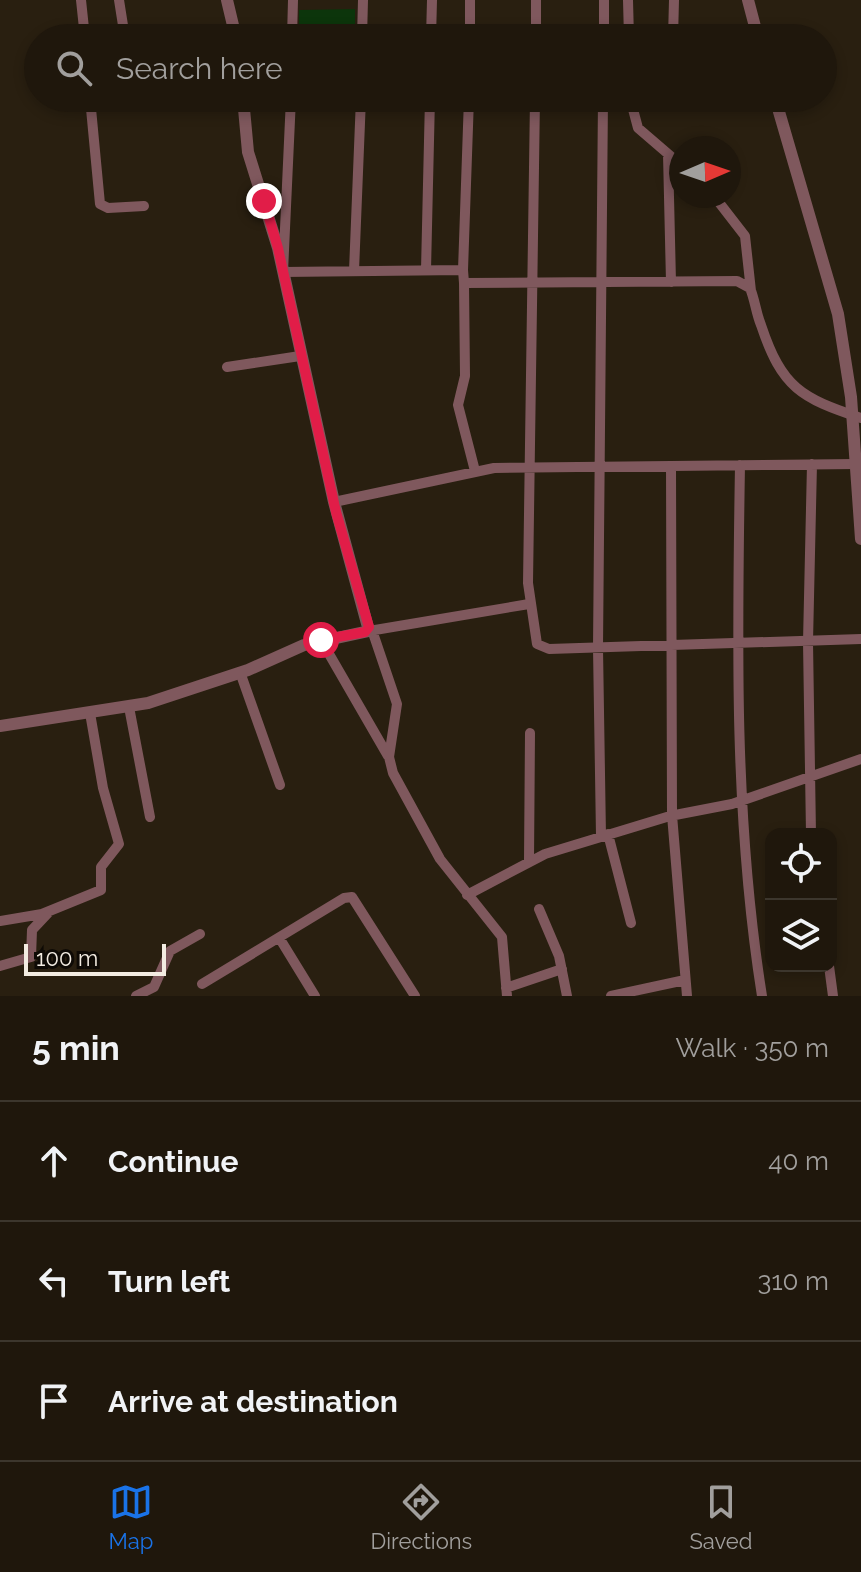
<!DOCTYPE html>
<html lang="en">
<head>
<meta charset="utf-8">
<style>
	:root { --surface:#1f170c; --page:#2c241a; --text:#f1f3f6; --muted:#a19f9d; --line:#3c362d; --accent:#1a73e8 }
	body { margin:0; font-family:Raleway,sans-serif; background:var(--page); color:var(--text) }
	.controls { position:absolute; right:24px; bottom:24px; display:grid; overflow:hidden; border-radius:16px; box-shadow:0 4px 12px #0003 }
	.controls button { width:72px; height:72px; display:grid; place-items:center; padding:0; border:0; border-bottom:2px solid var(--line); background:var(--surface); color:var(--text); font:40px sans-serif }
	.compass { position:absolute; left:669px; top:136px; width:72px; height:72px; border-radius:50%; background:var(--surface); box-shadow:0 4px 12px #0003; rotate:88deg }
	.scale { position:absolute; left:24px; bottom:20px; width:142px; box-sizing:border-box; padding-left:8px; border:4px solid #f3ece2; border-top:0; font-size:22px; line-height:28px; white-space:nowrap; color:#f3ece2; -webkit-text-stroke:6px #0e0a05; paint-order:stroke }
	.stop { position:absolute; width:24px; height:24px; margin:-18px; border:6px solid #e11d48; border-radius:50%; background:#fff }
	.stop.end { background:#e11d48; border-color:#fff; box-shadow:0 2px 8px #0008 }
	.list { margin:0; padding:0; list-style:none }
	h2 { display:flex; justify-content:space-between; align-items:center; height:104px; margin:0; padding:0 32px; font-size:34px }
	h2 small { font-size:26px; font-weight:400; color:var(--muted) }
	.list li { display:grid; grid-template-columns:52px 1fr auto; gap:24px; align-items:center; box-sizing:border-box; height:120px; padding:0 32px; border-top:2px solid var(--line) }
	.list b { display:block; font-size:30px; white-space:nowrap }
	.list em { font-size:26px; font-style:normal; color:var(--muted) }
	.icon { flex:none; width:44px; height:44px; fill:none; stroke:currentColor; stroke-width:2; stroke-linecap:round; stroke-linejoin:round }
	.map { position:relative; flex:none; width:861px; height:996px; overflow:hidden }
	.search { position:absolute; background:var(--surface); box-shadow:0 4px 12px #0003; left:24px; right:24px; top:24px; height:88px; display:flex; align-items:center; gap:20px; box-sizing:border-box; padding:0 28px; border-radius:44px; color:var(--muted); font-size:30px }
	.sheet { height:464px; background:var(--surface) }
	nav { display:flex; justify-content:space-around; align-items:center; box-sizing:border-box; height:112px; border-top:2px solid var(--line); background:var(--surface); font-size:22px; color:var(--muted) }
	nav a { display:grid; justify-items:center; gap:4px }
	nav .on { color:var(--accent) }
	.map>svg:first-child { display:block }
</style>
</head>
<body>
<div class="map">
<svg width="861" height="996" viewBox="0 0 861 996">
	<rect width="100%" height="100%" fill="#291f10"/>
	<path fill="#0c350b" d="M355,9V38H299V10Z"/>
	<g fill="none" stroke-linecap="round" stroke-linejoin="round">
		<path stroke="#7f585d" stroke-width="10" d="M81,0L85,38
			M119,0L125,38
			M628,0L629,38
			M292,38L293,0
			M362,38L363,0
			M431,38L432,0
			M470,38V0
			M536,38V0
			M604,38V0
			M673,38L674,0
			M90,98L100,204L108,208L144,206
			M291,98L283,272L463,270L464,283L737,281L750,288C755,300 756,313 761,325C782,388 801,398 861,418
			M535,98L528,583L537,644L549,649L861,639
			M630,98L638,128L681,165
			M668,154L671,282
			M714,196L745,236L751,291
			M426,270L430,98
			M463,270L469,98
			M354,271L361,98
			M464,283L465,376L458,405L475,471
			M227,367L300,356
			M740,465C737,643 734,820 762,996
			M671,466L672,815L687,996
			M334,502L494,468L856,464
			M372,630L397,704L389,757L393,773L440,859L502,937L507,996
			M369,631L529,604
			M321,640L388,756
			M240,672L280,785
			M129,707L150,817
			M608,834L631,923
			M811,834L808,642L812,464
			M601,836L598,648L603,98
			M529,861L530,733
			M467,895L545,854L670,816L732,804L861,759
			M539,909L559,956L567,996
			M0,921L42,914L101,890V867L119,844L103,788L90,713
			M280,939L315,996
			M0,966L31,957L32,930L48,913
			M829,966L833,996
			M202,984L344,898L352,897L415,996
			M506,988L562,969
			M136,996L154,987L170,951L200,934
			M611,996L685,980"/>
		<path stroke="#7f585d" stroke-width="12" d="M227,0L236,38
			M748,0L758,38
			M775,98L838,314L851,397L861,539
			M0,726L148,703L248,670L304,645L369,631L334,502L278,248L248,152L243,98"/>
	</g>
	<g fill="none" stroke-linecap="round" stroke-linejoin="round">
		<path stroke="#e11d48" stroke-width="10" d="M264,201L278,248L336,512L369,627L365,632L321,640"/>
	</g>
</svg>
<div class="controls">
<button><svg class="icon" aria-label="locate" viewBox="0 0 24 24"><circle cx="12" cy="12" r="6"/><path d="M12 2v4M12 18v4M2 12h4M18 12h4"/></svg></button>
<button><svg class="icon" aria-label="layers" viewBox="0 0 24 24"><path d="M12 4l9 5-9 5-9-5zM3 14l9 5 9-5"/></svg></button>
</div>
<svg class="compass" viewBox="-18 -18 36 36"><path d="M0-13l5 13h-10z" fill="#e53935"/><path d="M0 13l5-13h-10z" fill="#a19f9d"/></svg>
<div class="scale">100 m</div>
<div class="stop" style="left:321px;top:640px"></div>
<div class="stop end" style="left:264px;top:201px"></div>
<div class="search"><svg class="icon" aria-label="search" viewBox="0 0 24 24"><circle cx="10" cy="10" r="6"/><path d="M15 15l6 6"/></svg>Search here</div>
</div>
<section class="sheet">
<h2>5 min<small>Walk · 350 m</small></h2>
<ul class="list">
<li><svg class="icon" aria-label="ahead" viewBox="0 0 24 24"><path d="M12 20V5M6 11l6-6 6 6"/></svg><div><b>Continue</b></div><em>40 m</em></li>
<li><svg class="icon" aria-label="left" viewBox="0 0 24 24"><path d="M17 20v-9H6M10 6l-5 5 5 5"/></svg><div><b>Turn left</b></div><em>310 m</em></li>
<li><svg class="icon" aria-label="arrive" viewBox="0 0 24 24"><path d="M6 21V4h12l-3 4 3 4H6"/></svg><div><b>Arrive at destination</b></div></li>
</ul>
</section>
<nav>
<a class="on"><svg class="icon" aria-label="map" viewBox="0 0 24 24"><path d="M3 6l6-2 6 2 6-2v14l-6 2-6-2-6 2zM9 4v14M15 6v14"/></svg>Map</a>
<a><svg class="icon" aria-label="directions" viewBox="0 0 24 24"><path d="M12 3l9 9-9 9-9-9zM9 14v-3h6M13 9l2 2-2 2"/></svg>Directions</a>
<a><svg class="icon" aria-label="saved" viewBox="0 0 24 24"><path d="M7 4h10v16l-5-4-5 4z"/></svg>Saved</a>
</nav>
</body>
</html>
